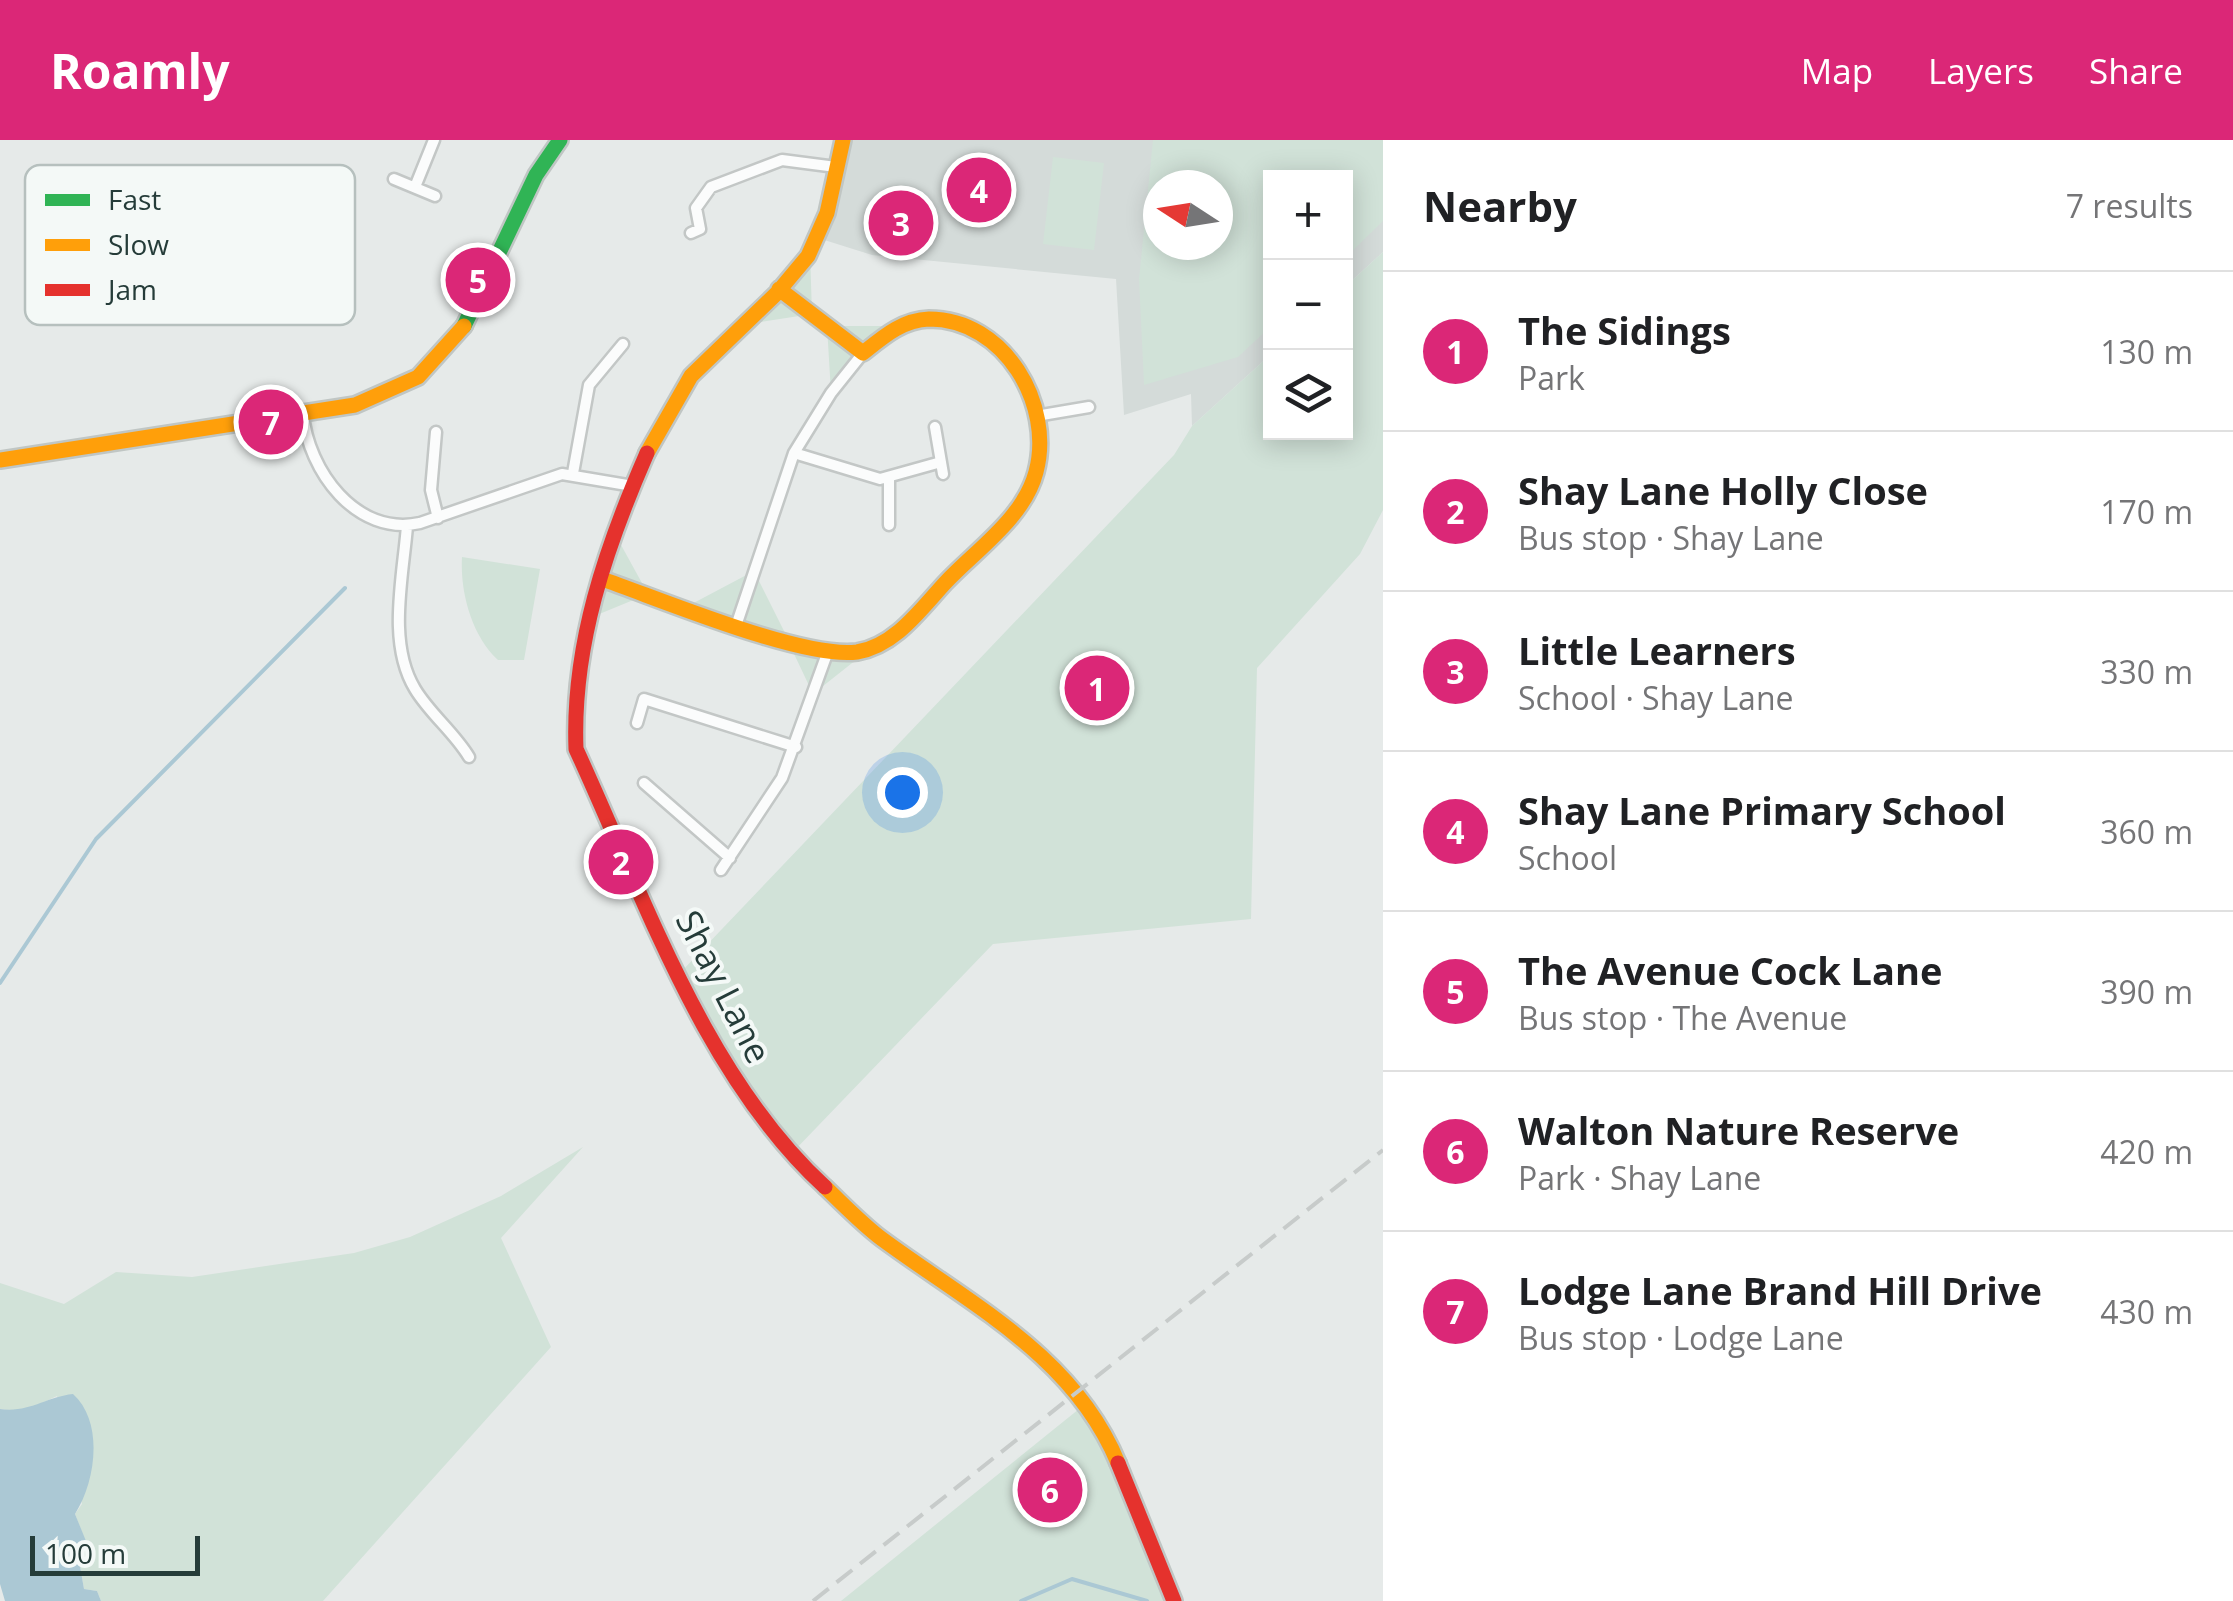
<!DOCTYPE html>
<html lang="en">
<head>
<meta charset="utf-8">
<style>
	:root { --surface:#fff; --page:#f6f6f6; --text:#202124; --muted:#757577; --line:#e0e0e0; --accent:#db2777 }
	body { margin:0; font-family:"Open Sans",sans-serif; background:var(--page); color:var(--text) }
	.controls { position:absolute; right:30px; top:30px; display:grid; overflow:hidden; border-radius:0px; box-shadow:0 5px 25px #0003 }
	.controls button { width:90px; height:90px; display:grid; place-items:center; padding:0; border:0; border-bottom:2px solid var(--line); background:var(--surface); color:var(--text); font:50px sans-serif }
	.compass { position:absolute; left:1143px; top:30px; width:90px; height:90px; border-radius:50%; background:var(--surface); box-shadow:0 5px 25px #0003; rotate:282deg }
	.scale { position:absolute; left:30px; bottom:25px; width:170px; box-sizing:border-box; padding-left:10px; border:5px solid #253c39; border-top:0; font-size:28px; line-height:35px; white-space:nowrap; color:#253c39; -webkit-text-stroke:8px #f4f9f7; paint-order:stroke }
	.you { position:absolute; left:902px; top:652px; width:35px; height:35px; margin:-25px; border:8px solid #fff; border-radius:50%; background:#1a73e8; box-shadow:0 0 0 15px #1a73e833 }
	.badge { display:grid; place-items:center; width:65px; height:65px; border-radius:50%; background:var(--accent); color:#fff; font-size:32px; font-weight:700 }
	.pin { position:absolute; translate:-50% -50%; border:5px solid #fff; box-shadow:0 2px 10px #0006 }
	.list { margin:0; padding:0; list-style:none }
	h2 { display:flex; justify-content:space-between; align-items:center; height:130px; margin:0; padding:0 40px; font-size:42px }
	h2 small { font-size:32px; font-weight:400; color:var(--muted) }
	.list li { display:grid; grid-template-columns:65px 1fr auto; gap:30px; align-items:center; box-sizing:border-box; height:160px; padding:0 40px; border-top:2px solid var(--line) }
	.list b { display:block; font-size:38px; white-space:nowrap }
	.list p { margin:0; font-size:32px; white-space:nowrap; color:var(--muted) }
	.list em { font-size:32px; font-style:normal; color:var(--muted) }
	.icon { flex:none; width:55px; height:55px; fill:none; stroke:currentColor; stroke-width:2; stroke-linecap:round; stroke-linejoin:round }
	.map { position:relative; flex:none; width:1383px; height:1461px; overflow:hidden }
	header { display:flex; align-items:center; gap:60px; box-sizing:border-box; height:140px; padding:0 50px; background:var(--accent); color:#fff }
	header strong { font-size:48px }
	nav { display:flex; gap:55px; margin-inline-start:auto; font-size:35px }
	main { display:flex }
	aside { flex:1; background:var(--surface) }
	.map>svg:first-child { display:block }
</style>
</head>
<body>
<header>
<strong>Roamly</strong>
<nav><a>Map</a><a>Layers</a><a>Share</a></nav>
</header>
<main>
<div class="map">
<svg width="1383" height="1461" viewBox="0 0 1383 1461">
	<rect width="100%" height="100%" fill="#e6eae9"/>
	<path fill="#d4dbd9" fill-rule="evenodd" d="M843,0H1383V112L1346,146V38H1270V215L1192,286L1191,254L1124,275L1116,139L872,115L818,98ZM1158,45H1218V105H1158Z"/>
	<path fill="#d1e2d8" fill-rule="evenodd" d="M1153,0H1383V81L1346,117V38H1270V187L1238,217L1144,245L1139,139ZM1158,45H1218V105H1158Z
		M1053,17L1104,23L1094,110L1043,104Z
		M966,28L989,35L976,80L953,73Z
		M810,111L812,174L741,185Z
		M1383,112V370L1360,414L1257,528L1251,779L993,804L792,1013L763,980L680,833L1174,315L1192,286L1270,215V292H1346V146Z
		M827,186H897L883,194L831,253Z
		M615,394L648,454L592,477Z
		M462,417L540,429L524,520H498C471,495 460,451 462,417Z
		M754,431L788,499L871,508L813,554L787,499L686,467Z
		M583,1007L501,1098L551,1207L323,1461H101L97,1451L84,1449L78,1415L87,1406L75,1374L82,1364L57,1256L23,1272L0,1269V1143L64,1164L116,1132L192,1137L354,1113L410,1097L501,1056Z
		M1079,1269L1106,1307L1168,1461H841Z"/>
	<path fill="#abc8d4" d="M73,1254C104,1282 96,1341 75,1374L88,1406L78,1415L84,1449L97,1451L101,1461H5L0,1444V1269C29,1273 46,1257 73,1254Z"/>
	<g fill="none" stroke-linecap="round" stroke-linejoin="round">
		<path stroke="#abc8d4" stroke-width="4" d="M0,843L96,699L345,448
			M1021,1461L1072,1439L1147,1461"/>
		<defs>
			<path id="street" d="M394,39L435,56
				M415,47L434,0
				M691,93L700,89L696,68L711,47L782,20L836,27
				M303,274C308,330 356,397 420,383L562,334L633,346
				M1042,275L1089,267
				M935,287L943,334
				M436,292L431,350L438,378
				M794,313L880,339L941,322
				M573,333L589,245L623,204
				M889,385V338
				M407,386C403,437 387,503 415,549C430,574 454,592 469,617
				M737,483L794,313L831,253L863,213
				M637,583L644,559L796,607
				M644,643L730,718
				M721,730L782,638L828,511"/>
			<path id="fast" d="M464,186L536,35L560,0"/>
			<path id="slow" d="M647,313L691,236L777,153L808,116L827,73L843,0
				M0,320L355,265L418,237L464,186
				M602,439C660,459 802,519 857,512C895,506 921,469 945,443C976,410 1024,378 1036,332C1054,265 1005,179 929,179C902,180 883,197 863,213L779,149
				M825,1047C844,1065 862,1084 882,1099C970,1164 1074,1216 1118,1323"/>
			<path id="jam" d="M647,313C606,407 572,505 576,609C644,756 704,936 825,1047
				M1118,1323L1174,1461"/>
		</defs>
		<use href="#street" stroke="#c3c7c6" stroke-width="15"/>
		<use href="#fast" stroke="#c0c6c4" stroke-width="20"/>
		<use href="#slow" stroke="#c0c6c4" stroke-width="20"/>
		<use href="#jam" stroke="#c0c6c4" stroke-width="20"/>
		<use href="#street" stroke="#fbfcfc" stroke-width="10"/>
		<use href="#fast" stroke="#30b455" stroke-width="15"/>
		<use href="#slow" stroke="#ff9f0a" stroke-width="15"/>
		<use href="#jam" stroke="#e5322d" stroke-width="15"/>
		<path stroke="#c7cbca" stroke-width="4" stroke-dasharray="20 10" stroke-linecap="butt" d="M813,1461L1383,1010"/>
	</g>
	<g text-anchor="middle" stroke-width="8" stroke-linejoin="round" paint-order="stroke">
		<g font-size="35" fill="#253c39" stroke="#f4f9f7">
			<text transform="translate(723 847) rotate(63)" y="12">Shay Lane</text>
		</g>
	</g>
	<rect x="25" y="25" width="330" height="160" rx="15" fill="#f4f9f7" stroke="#b6c0be" stroke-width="2.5"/>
	<rect x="45" y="54" width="45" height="12" fill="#30b455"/>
	<rect x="45" y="99" width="45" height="12" fill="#ff9f0a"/>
	<rect x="45" y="144" width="45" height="12" fill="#e5322d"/>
	<g font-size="28" fill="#253c39">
		<text x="108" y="70">Fast</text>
		<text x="108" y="115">Slow</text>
		<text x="108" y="160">Jam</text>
	</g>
</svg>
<div class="controls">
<button>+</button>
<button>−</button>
<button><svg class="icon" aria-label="layers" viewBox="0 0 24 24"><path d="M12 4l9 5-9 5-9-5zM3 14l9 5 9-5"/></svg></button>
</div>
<svg class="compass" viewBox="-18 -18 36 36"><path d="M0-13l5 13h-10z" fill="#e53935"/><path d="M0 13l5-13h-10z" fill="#757577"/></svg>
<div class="scale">100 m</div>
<div class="you"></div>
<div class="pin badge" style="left:1097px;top:548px">1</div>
<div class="pin badge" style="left:621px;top:722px">2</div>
<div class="pin badge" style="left:901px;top:83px">3</div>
<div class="pin badge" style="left:979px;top:50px">4</div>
<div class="pin badge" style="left:478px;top:140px">5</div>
<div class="pin badge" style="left:1050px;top:1350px">6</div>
<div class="pin badge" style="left:271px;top:282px">7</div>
</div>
<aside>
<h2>Nearby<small>7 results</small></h2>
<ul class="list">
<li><span class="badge">1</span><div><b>The Sidings</b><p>Park</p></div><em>130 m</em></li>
<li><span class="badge">2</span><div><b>Shay Lane Holly Close</b><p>Bus stop · Shay Lane</p></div><em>170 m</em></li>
<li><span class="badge">3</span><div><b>Little Learners</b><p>School · Shay Lane</p></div><em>330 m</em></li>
<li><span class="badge">4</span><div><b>Shay Lane Primary School</b><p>School</p></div><em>360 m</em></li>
<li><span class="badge">5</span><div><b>The Avenue Cock Lane</b><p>Bus stop · The Avenue</p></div><em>390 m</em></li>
<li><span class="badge">6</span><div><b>Walton Nature Reserve</b><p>Park · Shay Lane</p></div><em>420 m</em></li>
<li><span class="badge">7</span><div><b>Lodge Lane Brand Hill Drive</b><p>Bus stop · Lodge Lane</p></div><em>430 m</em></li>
</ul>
</aside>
</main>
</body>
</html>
